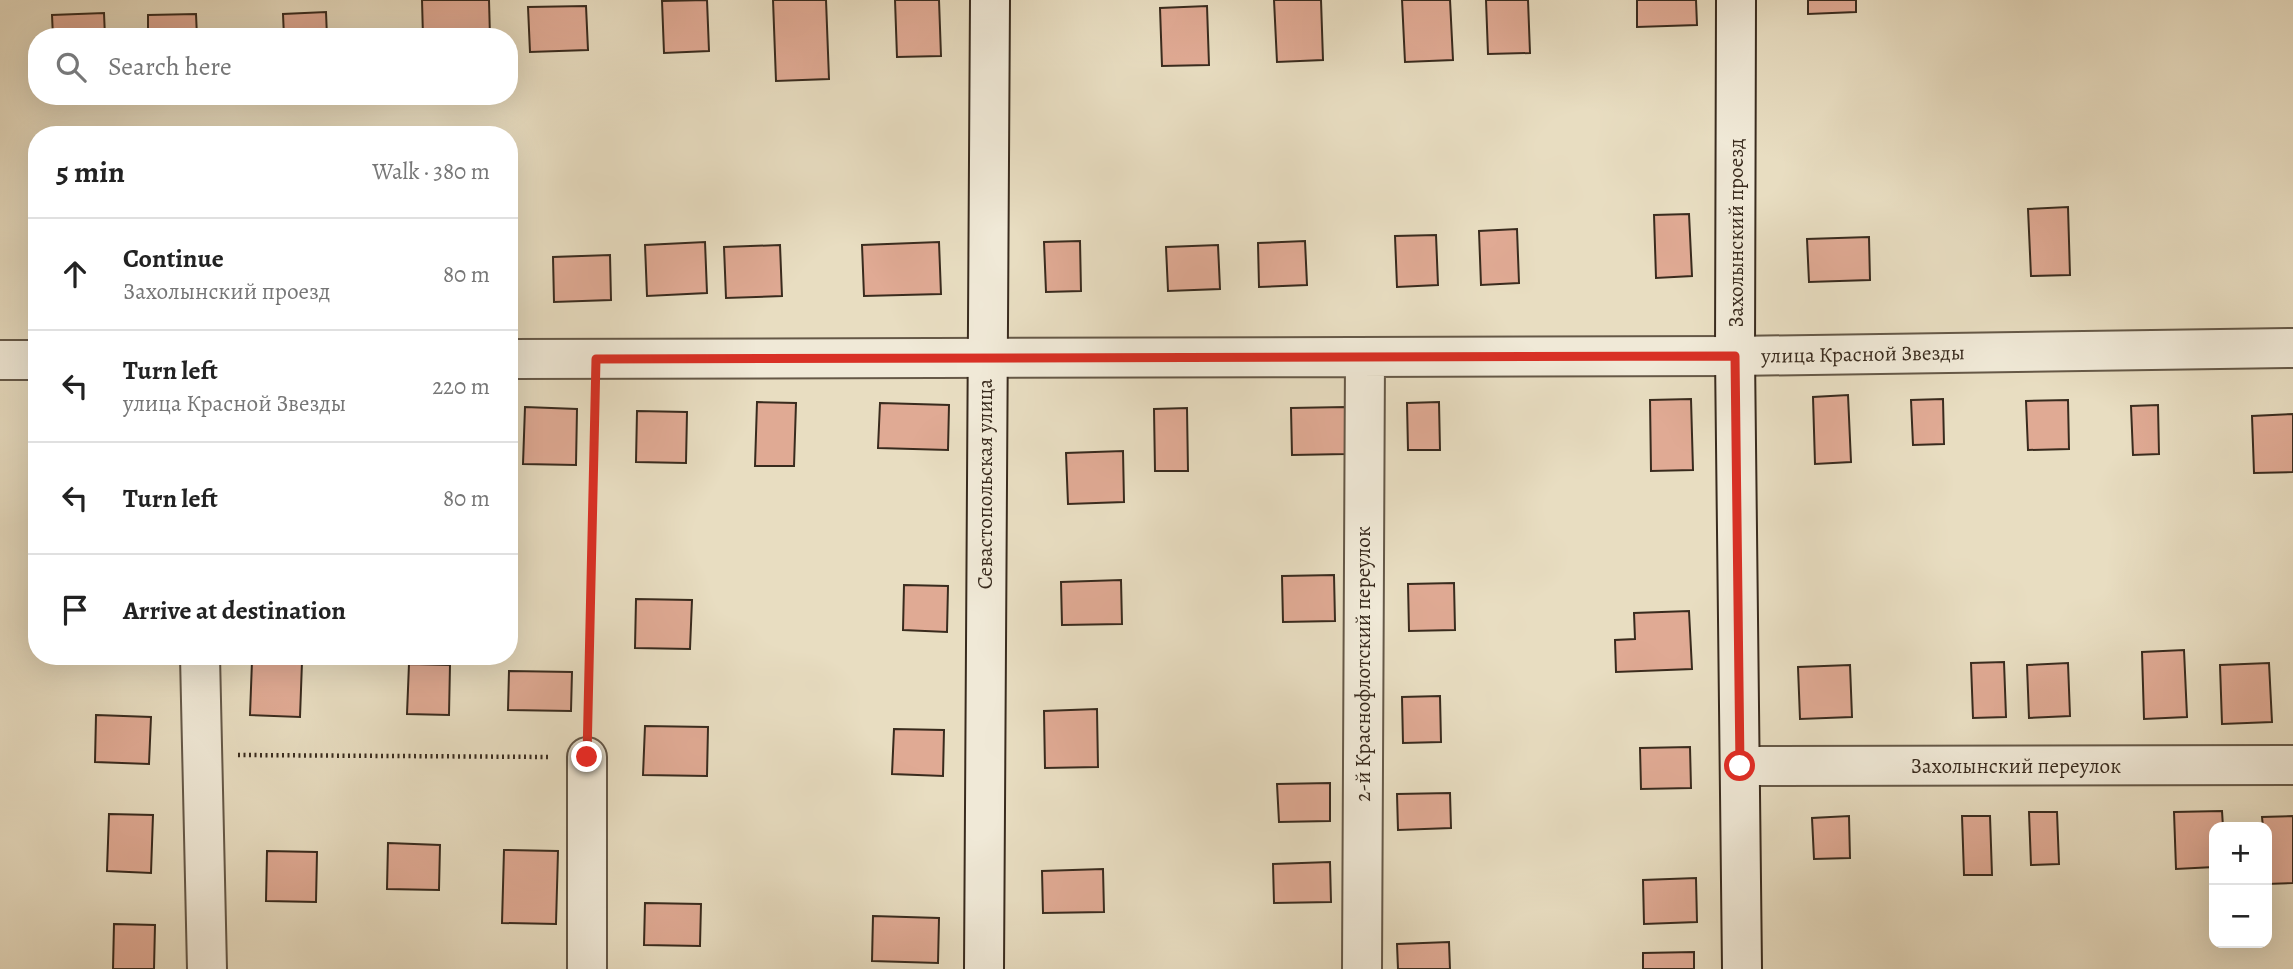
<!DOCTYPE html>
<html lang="en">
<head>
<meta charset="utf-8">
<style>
	:root { --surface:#fff; --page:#f2f2f2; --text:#222; --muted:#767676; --line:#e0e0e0 }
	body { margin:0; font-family:Alegreya,serif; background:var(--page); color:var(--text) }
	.controls { position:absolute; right:21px; bottom:21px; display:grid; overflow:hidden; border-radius:14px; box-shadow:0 7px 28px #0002 }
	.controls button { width:63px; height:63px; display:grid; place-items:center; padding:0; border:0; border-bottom:2px solid var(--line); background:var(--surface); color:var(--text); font:35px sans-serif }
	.stop { position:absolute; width:21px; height:21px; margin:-16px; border:5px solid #d93025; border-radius:50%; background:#fff }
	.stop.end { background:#d93025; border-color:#fff; box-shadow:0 2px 7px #0008 }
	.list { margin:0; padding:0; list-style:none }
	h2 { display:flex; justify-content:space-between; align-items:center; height:91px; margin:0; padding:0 28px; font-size:30px }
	h2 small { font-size:23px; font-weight:400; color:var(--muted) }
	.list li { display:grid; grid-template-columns:46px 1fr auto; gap:21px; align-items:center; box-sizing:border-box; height:112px; padding:0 28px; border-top:2px solid var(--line) }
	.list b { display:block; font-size:26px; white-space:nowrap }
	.list p { margin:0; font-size:23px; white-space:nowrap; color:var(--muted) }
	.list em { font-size:23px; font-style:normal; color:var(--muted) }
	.icon { flex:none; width:38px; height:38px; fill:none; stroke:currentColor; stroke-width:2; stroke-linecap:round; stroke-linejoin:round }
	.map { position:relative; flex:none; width:2293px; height:969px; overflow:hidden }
	.search { position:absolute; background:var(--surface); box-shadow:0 7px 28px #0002; left:28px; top:28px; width:490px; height:77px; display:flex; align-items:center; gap:18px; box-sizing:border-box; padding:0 24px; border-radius:28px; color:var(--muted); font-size:26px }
	.panel { position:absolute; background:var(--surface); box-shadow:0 7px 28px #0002; left:28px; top:126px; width:490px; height:539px; border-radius:28px }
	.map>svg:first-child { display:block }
</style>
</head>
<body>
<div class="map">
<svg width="2293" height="969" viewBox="0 0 2293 969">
	<rect width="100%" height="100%" fill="#e8ddc1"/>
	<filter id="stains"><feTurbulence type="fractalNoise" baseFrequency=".00286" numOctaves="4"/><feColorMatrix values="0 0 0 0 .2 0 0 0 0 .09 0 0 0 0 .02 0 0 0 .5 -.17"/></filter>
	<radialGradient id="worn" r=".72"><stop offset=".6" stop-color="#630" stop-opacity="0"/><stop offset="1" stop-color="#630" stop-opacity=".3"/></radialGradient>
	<path fill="#e0aa94" stroke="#392b1e" stroke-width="2" d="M422,0H489L490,37H423Z
		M707,0L709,51L664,53L662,1Z
		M773,0H826L829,79L776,81Z
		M895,0H939L941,56L897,57Z
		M1274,0H1321L1323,60L1277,62Z
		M1402,0H1450L1453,60L1405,62Z
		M1486,0H1528L1530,53L1488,54Z
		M1637,0H1696L1697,25L1637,27Z
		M1808,0H1856V12L1808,14Z
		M586,6L588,50L530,52L528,7Z
		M1207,6L1209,65L1162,66L1160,8Z
		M326,12L327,37H284L283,14Z
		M104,13L105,37H53L52,15Z
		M196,14L197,37H148V15Z
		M2068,207L2070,275L2031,276L2028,209Z
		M1689,214L1692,276L1656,278L1654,215Z
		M1517,229L1519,283L1481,285L1479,231Z
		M1436,235L1438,285L1397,287L1395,236Z
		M1869,237L1870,280L1809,282L1807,239Z
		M1080,241L1081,291L1046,292L1044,242Z
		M1305,241L1307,285L1259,287L1258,243Z
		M705,242L707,293L647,296L645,245Z
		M939,242L941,294L864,296L862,245Z
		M780,245L782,296L726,298L724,247Z
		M1218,245L1220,289L1168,291L1166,247Z
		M610,255L611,300L554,302L553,257Z
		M1848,395L1851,462L1815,464L1813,397Z
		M1691,399L1693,470L1651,471L1650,400Z
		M1943,399L1944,444L1913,445L1911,400Z
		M2068,400L2069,449L2028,450L2026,401Z
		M757,402L796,403L794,466H755Z
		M1439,402L1440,450H1408L1407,403Z
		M880,403L949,405L948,450L878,448Z
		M2158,405L2159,454L2133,455L2131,406Z
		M525,407L577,409L576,465L523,464Z
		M1345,407L1346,454L1292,455L1291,408Z
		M1187,408L1188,471H1155L1154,409Z
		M637,411L687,412L686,463L636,462Z
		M2293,414V472L2254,473L2252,416Z
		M1123,451L1124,502L1068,504L1066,453Z
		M1334,575L1335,621L1283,622L1282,576Z
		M1121,580L1122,624L1062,625L1061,582Z
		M1454,583L1455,630L1409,631L1408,584Z
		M904,585L948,586L947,632L903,630Z
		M636,599L692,600L690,649L635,648Z
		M1689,611L1692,669L1616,672L1615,640L1635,639L1634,613Z
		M2184,650L2187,717L2144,719L2142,652Z
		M252,661L302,662L300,717L250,715Z
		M2004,662L2006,717L1973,718L1971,663Z
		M2068,663L2070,716L2029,718L2027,665Z
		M2269,663L2272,722L2222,724L2220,665Z
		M409,664L450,665L449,715L407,714Z
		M1850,665L1852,717L1800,719L1798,667Z
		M509,671L572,672L571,711L508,710Z
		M1440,696L1441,742L1403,743L1402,697Z
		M1097,709L1098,767L1045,768L1044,711Z
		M96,715L151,717L149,764L95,762Z
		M645,726L708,727L707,776L643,775Z
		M894,729L944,730L943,776L892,774Z
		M1690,747L1691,788L1641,789L1640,748Z
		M1330,783V821L1279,822L1277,784Z
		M1450,793L1451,828L1398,830L1397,794Z
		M2222,811L2223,827H2214V867L2176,869L2174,812Z
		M2029,812H2057L2059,864L2031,865Z
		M109,814L153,815L151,873L107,871Z
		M1849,816L1850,858L1814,859L1812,818Z
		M1962,816H1990L1992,875H1964Z
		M2293,816V883L2267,884V827H2263L2262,817Z
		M388,843L440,845L439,890L387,889Z
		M504,850L558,851L556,924L502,923Z
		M267,851L317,852L316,902L266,901Z
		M1330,862L1331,902L1274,903L1273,864Z
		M1103,869L1104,912L1043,913L1042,871Z
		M1696,878L1697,922L1644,924L1643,880Z
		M645,903L701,904L700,946L644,945Z
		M873,916L939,918L938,963L872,961Z
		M114,924L155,925L154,969H113Z
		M1449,942L1450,969H1398L1397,944Z
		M1694,952V969H1643V953Z"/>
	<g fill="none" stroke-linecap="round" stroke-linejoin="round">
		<defs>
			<path id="street" d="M509,359L1735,356L2293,348
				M0,360H37
				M200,656L207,969
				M1740,766L2293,765
				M587,969V757
				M1362,969L1365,358"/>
			<path id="secondary" d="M1736,0L1735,356L1742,969
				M984,969L990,0"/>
		</defs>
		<use href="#street" stroke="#655847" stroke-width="42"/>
		<use href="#secondary" stroke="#392b1e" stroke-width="42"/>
		<path stroke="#392b1e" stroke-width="4.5" stroke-dasharray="2 3.5" stroke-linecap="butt" d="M588,724L595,393
			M238,755L551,757"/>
		<use href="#street" stroke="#f0e9d7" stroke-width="38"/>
		<use href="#secondary" stroke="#f0e9d7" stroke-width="38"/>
	</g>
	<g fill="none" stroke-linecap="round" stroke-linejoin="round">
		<path stroke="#d93025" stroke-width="9" d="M587,757L596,359L1735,356L1740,766"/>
	</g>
	<g text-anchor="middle" stroke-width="7" stroke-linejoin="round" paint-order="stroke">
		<g font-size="21" fill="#392b1e" stroke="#f0e9d7">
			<text transform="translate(1736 233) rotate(-90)" y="7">Захолынский проезд</text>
			<text transform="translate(1863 354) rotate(-1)" y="7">улица Красной Звезды</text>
			<text transform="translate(985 484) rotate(-90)" y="7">Севастопольская улица</text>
			<text transform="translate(1363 664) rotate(-90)" y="7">2-й Краснофлотский переулок</text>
			<text x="2016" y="773">Захолынский переулок</text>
		</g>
	</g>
	<rect width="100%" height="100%" filter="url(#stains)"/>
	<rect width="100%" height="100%" fill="url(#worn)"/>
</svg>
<div class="controls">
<button>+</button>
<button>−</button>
</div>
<div class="stop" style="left:1740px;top:766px"></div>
<div class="stop end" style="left:587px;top:757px"></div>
<div class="search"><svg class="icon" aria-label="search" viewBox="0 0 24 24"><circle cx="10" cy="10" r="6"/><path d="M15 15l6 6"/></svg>Search here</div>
<section class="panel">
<h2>5 min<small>Walk · 380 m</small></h2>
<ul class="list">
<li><svg class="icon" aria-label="ahead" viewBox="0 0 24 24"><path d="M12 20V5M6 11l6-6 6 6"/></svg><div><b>Continue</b><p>Захолынский проезд</p></div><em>80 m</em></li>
<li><svg class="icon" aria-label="left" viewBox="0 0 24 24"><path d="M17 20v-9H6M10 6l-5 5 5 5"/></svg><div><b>Turn left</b><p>улица Красной Звезды</p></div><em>220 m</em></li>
<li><svg class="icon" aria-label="left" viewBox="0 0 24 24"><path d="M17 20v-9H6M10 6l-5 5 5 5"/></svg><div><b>Turn left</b></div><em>80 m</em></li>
<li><svg class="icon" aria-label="arrive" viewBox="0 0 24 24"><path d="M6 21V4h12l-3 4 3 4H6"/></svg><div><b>Arrive at destination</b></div></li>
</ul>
</section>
</div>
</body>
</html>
